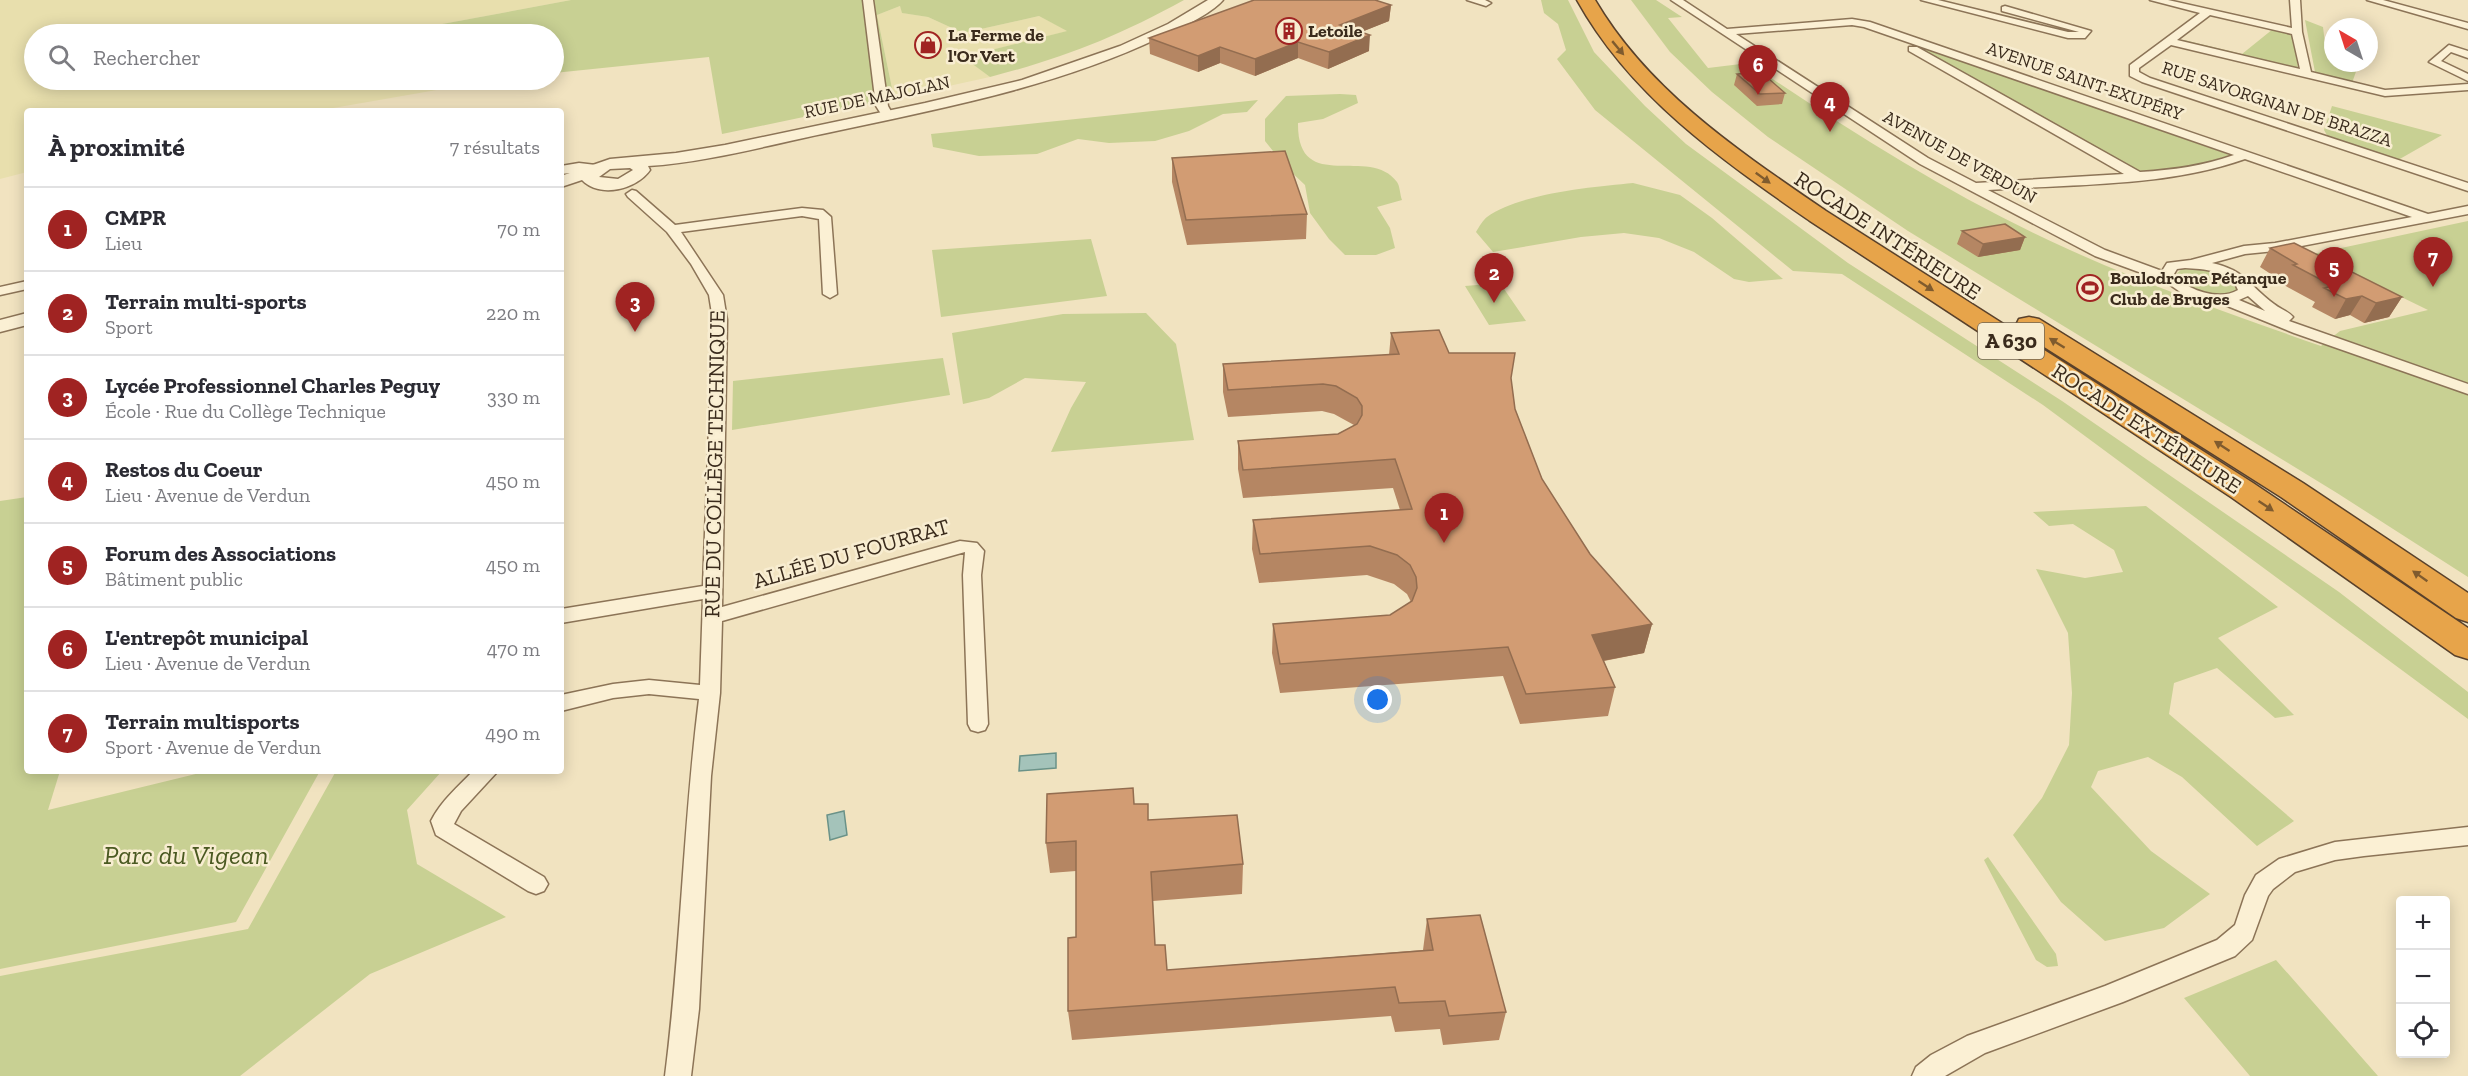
<!DOCTYPE html>
<html lang="fr">
<head>
<meta charset="utf-8">
<style>
	:root { --surface:#fff; --page:#f7f7f7; --text:#2b2b33; --muted:#7c7c81; --line:#e1e1e2; --accent:#a02322 }
	body { margin:0; font-family:"Zilla Slab",serif; background:var(--page); color:var(--text) }
	.controls { position:absolute; right:18px; bottom:18px; display:grid; overflow:hidden; border-radius:6px; box-shadow:0 3px 15px #0003 }
	.controls button { width:54px; height:54px; display:grid; place-items:center; padding:0; border:0; border-bottom:2px solid var(--line); background:var(--surface); color:var(--text); font:30px sans-serif }
	.compass { position:absolute; left:2324px; top:18px; width:54px; height:54px; border-radius:50%; background:var(--surface); box-shadow:0 3px 15px #0003; rotate:321deg }
	.you { position:absolute; left:1378px; top:700px; width:21px; height:21px; margin:-15px; border:4px solid #fff; border-radius:50%; background:#1a73e8; box-shadow:0 0 0 9px #1a73e833 }
	.badge { display:grid; place-items:center; width:39px; height:39px; border-radius:50%; background:var(--accent); color:#fff; font-size:20px; font-weight:700 }
	.pin { position:absolute; translate:-50% -50px; filter:drop-shadow(0 2px 3px #0008) }
	.pin::after { content:''; position:absolute; top:32px; width:21px; height:18px; background:inherit; clip-path:polygon(0 0,100% 0,50% 100%) }
	.list { margin:0; padding:0; list-style:none }
	h2 { display:flex; justify-content:space-between; align-items:center; height:78px; margin:0; padding:0 24px; font-size:26px }
	h2 small { font-size:20px; font-weight:400; color:var(--muted) }
	.list li { display:grid; grid-template-columns:39px 1fr auto; gap:18px; align-items:center; box-sizing:border-box; height:84px; padding:0 24px; border-top:2px solid var(--line) }
	.list b { display:block; font-size:22px; white-space:nowrap }
	.list p { margin:0; font-size:20px; white-space:nowrap; color:var(--muted) }
	.list em { font-size:20px; font-style:normal; color:var(--muted) }
	.icon { flex:none; width:33px; height:33px; fill:none; stroke:currentColor; stroke-width:2; stroke-linecap:round; stroke-linejoin:round }
	.map { position:relative; flex:none; width:2468px; height:1076px; overflow:hidden }
	.search { position:absolute; background:var(--surface); box-shadow:0 3px 15px #0003; left:24px; top:24px; width:540px; height:66px; display:flex; align-items:center; gap:15px; box-sizing:border-box; padding:0 21px; border-radius:33px; color:var(--muted); font-size:22px }
	.panel { position:absolute; background:var(--surface); box-shadow:0 3px 15px #0003; left:24px; top:108px; width:540px; height:666px; border-radius:6px }
	.map>svg:first-child { display:block }
</style>
</head>
<body>
<div class="map">
<svg width="2468" height="1076" viewBox="0 0 2468 1076">
	<rect width="100%" height="100%" fill="#f1e3c0"/>
	<path fill="#e8dfad" d="M0,0H571L438,25L450,34H34V80H494L316,111H27V172L0,179Z
		M900,6L903,13L928,17L963,33L1039,16L1068,31L964,57L990,77L894,98L877,15Z"/>
	<path fill="#c8d093" d="M571,0H1184C1117,37 1063,58 990,77L963,57L1067,31L1039,16L963,33L928,17L902,13L900,6L877,15L894,98L722,134L709,57L554,73V34H450L437,25Z
		M1541,0H1568L1594,52L1645,106L1686,144L1848,263L2062,401L2339,592L2468,692V719L2043,405L1842,274L1793,271L1595,110L1557,59L1566,50L1558,24L1544,13Z
		M1631,0H1656L1682,17L1668,18L1708,68L1749,63C1852,133 1956,199 2070,250C2152,287 2236,316 2321,346L2340,331L2428,310L2313,254L2468,221V577L2337,493L1908,231L1768,137L1712,92L1670,52Z
		M2305,20L2323,27L2325,43L2333,45V63H2359L2352,83L2315,72Z
		M2273,29L2294,35L2298,68L2181,42L2184,40L2242,54Z
		M1913,46H1919L2230,155L2189,168L2144,173L2138,172Z
		M1340,94L1356,95L1358,103L1323,119L1298,123C1297,196 1370,144 1397,182C1400,186 1400,195 1402,200L1377,207L1390,228L1395,248L1376,255H1345L1329,239L1310,213L1305,185L1285,166L1265,141V119L1286,96Z
		M1258,100L1247,112L1223,114L1189,131L1155,141L1109,143L1078,139L1037,154L979,156L933,147L931,134Z
		M2332,106L2442,135L2398,160L2328,137L2324,130Z
		M1633,183L1680,195L1712,218L1783,279L1749,282L1734,279L1694,252L1659,238L1624,233L1581,237L1493,252L1476,232C1479,227 1483,220 1487,217C1521,193 1592,187 1633,183Z
		M1091,239L1107,296L941,317L932,250Z
		M2189,268C2205,269 2233,271 2237,289C2222,302 2183,292 2175,275L2182,269Z
		M1500,283L1526,321L1489,325L1465,286Z
		M1146,313L1176,344L1194,440L1051,452L1071,408L1086,382L1025,378L989,398L963,404L952,333L1063,314Z
		M943,358L950,395L732,430L733,381Z
		M27,497V771H60L48,810L208,771H320L236,922L0,969V501Z
		M2146,506L2278,607L2218,638L2294,715L2275,718L2217,668L2174,683L2169,714L2294,821L2257,846L2182,777L2148,757L2098,771L2091,787L2151,851L2210,894L2164,928L2105,941L2061,902L2013,835L2042,798L2069,745L2072,693L2068,633L2036,569L2085,578L2123,572L2114,550L2073,524L2049,526L2033,512Z
		M336,771H442L407,810L417,864L506,917L370,974L240,1076H0V976L248,929Z
		M1988,857L2056,954L2058,966L2047,967L2036,960L1986,864L1984,860Z
		M2276,960L2378,1076H2250L2184,998Z"/>
	<path fill="#a4c3ba" stroke="#6a9288" stroke-width="1.5" d="M1056,753V768L1019,771L1020,756Z
		M844,811L847,835L830,840L827,815Z"/>
	<g fill="none" stroke-linecap="round" stroke-linejoin="round">
		<defs>
			<path id="minor" d="M863,0H873L888,106L893,115L887,118L883,117L876,106Z
				M1467,0H1485L1491,3L1486,6Z
				M1671,0H1683L1727,29L1852,19L1870,22L2428,214L2468,206V214L2275,251L2245,254L2212,263C2247,271 2248,285 2274,304C2280,309 2288,311 2293,317L2289,321L2468,384V394L2294,333L2220,303L2186,296L2166,282L2095,256L1920,164ZM1852,25L1864,27L2234,155C2203,166 2173,170 2140,172L1917,47H1909V51L2124,174L1976,183L1928,158L1736,34ZM2245,159L2412,217L2275,243L2244,246L2191,260L2167,263L2162,271L2105,250L1988,190C2072,184 2166,187 2245,159ZM2185,268C2203,269 2231,270 2238,290C2220,301 2187,291 2174,274L2177,269ZM2248,296L2264,310L2265,311L2239,300Z
				M1921,0H1938L2068,32H2079L2002,11V7L2005,6L2091,31L2085,38H2068Z
				M2150,0H2168L2292,28L2290,0H2300L2302,32L2311,72L2385,90L2468,84V90L2385,96L2171,45L2139,68V72L2150,78L2468,183V191L2142,82L2130,76V65L2200,13ZM2210,15L2292,34L2300,69L2177,40Z
				M2367,0H2383L2468,23V29Z
				M2449,45L2468,51V58L2451,52L2441,61L2468,74V81L2429,62Z
				M579,163L596,165L602,169C596,174 572,172 561,174V166Z
				M632,190L636,191L675,225L802,208L823,210L831,217L837,294L830,298L823,294L819,219L802,216L681,232L723,295L727,320L722,607L960,541L977,543L984,551L981,575L988,724L985,730L978,732L971,730L968,724L963,575L965,552L722,621L720,693L711,776L699,1009L691,1076H665C681,951 683,825 699,699L649,694L613,698L561,711V695L613,684L649,680L700,685L703,599L561,623V609L703,586L713,320L709,295L691,264L667,232L628,197L626,194Z
				M27,281V289L0,295V287Z
				M473,771H498L461,811L454,824L544,877L548,884L544,891L536,894L528,891L436,835L431,821C441,801 458,787 473,771Z
				M2468,827V845L2364,856L2335,860L2295,872L2273,889L2268,896L2252,940L2235,956L2123,1002L1985,1053L1945,1076H1912L1916,1067L1931,1055L1967,1036L2105,986L2217,940L2235,925L2245,895L2256,875L2279,859L2335,842Z"/>
			<path id="tertiary" d="M1208,0H1223C1211,14 1179,29 1161,37C1054,88 938,109 822,134C765,146 707,162 648,166L650,170C637,189 600,199 582,180L561,187V176L610,159L676,153L725,145L925,103L1022,80L1120,46L1168,24ZM630,168L633,170L618,179L599,177L610,169Z
				M27,313V325L0,332V320Z"/>
			<path id="motorway" d="M1577,0H1595C1649,92 1740,152 1826,211L2253,483L2468,628V659L2455,655L2231,497L1810,221C1721,159 1631,97 1577,0Z
				M2029,317L2039,319L2303,483L2468,593V622L2456,618L2281,497L2019,331L2016,325L2019,319Z"/>
		</defs>
		<use href="#minor" stroke="#8c7457" stroke-width="3"/>
		<use href="#tertiary" stroke="#8c7457" stroke-width="3"/>
		<use href="#motorway" stroke="#59412b" stroke-width="3"/>
		<use href="#minor" fill="#fbf0d4" fill-rule="evenodd"/>
		<use href="#tertiary" fill="#fbf0d4" fill-rule="evenodd"/>
		<use href="#motorway" fill="#e7a44a" fill-rule="evenodd"/>
	</g>
	<path fill="#b58663" d="M1391,5L1389,21L1361,32L1369,51L1328,69L1298,58L1255,76L1220,63L1198,72L1150,54L1149,38Z
		M1737,74L1785,93L1782,104L1757,106L1734,85Z
		M1172,158L1307,214L1306,239L1187,245L1172,182Z
		M1962,231L2025,237L2020,250L1978,257L1957,244Z
		M2270,248L2402,297L2389,317L2364,323L2350,315L2335,319L2312,307L2315,302L2282,284L2283,282L2260,267Z
		M1391,333L1449,353L1511,378L1515,409L1542,479L1590,554L1652,624L1644,653L1604,661L1615,687L1608,716L1520,724L1503,676L1280,693L1272,653L1273,624L1390,615L1411,602L1407,594L1394,584L1367,575L1259,583L1252,549L1253,520L1400,510L1393,488L1243,498L1238,469V441L1338,434L1354,425L1334,414L1322,411L1228,417L1223,392V364L1389,355Z
		M1134,804L1149,820L1243,864L1242,894L1153,901L1155,945L1167,970L1423,950L1427,919L1506,1012L1499,1040L1443,1045L1440,1029L1395,1032L1391,1016L1072,1040L1068,1011L1076,937V871L1050,873L1046,843Z"/>
	<path fill="#936d50" d="M1391,5L1389,21L1339,41L1340,25Z
		M1370,35L1369,51L1328,69L1329,52Z
		M1298,42V58L1255,76V59Z
		M1220,47V63L1198,72V56Z
		M2025,237L2020,250L1978,257L1983,244Z
		M2362,296L2350,315L2335,319L2346,299Z
		M2402,297L2389,317L2364,323L2376,303Z
		M1652,624L1644,653L1586,664L1592,635Z"/>
	<path fill="#d29c73" stroke="#936d50" stroke-width="1.5" d="M1254,0H1375L1391,5L1340,25L1370,35L1329,52L1298,42L1255,59L1220,47L1198,56L1149,38Z
		M1761,72L1785,93L1760,94L1737,74Z
		M1285,151L1307,214L1186,220L1172,158Z
		M2005,224L2025,237L1983,244L1962,231Z
		M2294,243L2402,297L2376,303L2362,296L2346,299L2324,288L2333,286L2293,265L2297,264L2270,248Z
		M1439,330L1449,353H1515L1511,378L1515,409L1542,479L1590,554L1652,624L1592,635L1615,687L1526,694L1508,647L1280,664L1273,624L1390,615L1412,601L1417,588L1416,577L1410,565L1397,555L1370,546L1260,554L1253,520L1412,509L1395,459L1243,470L1238,441L1338,434L1357,424L1362,415V406L1357,398L1336,386L1323,384L1228,390L1223,364L1399,354L1391,333Z
		M1133,788L1134,804H1148V820L1237,815L1243,864L1151,872L1155,945H1165L1167,970L1433,950L1427,919L1480,915L1506,1012L1449,1016L1445,1001L1399,1003L1395,987L1068,1011V938L1076,937V841L1046,843L1047,794Z"/>
	<defs><path id="oneway-solid" d="M-6-.8H1V-3.2L6.5 0L1 3.2V.8H-6Z" transform="scale(1.5)"/></defs>
	<g fill="#7f5b2e">
		<use href="#oneway-solid" transform="translate(1618 48) rotate(50)"/>
		<use href="#oneway-solid" transform="translate(1763 178) rotate(36)"/>
		<use href="#oneway-solid" transform="translate(1926 286) rotate(33)"/>
		<use href="#oneway-solid" transform="translate(2057 343) rotate(-148)"/>
		<use href="#oneway-solid" transform="translate(2222 446) rotate(-147)"/>
		<use href="#oneway-solid" transform="translate(2266 506) rotate(34)"/>
		<use href="#oneway-solid" transform="translate(2420 576) rotate(-145)"/>
	</g>
	<defs>
		<symbol id="building-ring" viewBox="-11 -11 22 22"><circle r="9.5" fill="#f8edd1" stroke="#a02322" stroke-width="1.5"/><path d="M-4-6H4V6H1V3H-1V6H-4ZM-2.5-4.3h1.7v1.8h-1.7ZM.8-4.3h1.7v1.8H.8ZM-2.5-1h1.7V.8h-1.7ZM.8-1h1.7V.8H.8Z" fill="#a02322"/></symbol>
		<symbol id="shop-ring" viewBox="-11 -11 22 22"><circle r="9.5" fill="#f8edd1" stroke="#a02322" stroke-width="1.5"/><path d="M-5-2.5h2.3a2.7 3.5 0 0 1 5.4 0H5L5.5 6h-11ZM-1.5-2.5h3a1.5 2.3 0 0 0-3 0Z" fill="#a02322"/></symbol>
		<symbol id="stadium-ring" viewBox="-11 -11 22 22"><circle r="9.5" fill="#f8edd1" stroke="#a02322" stroke-width="1.5"/><path d="M0-5a6.5 5 0 1 0 0 10a6.5 5 0 1 0 0-10ZM-3.5-1.8h7v3.6h-7Z" fill="#a02322"/></symbol>
	</defs>
	<g fill-rule="evenodd">
		<use href="#building-ring" x="1274" y="16" width="30" height="30"/>
		<use href="#shop-ring" x="913" y="30" width="30" height="30"/>
		<use href="#stadium-ring" x="2075" y="273" width="30" height="30"/>
	</g>
	<g text-anchor="middle" stroke-width="5" stroke-linejoin="round" paint-order="stroke">
		<g font-size="18" font-weight="bold" fill="#3a2b1c" stroke="#f8edd1" text-anchor="start">
			<text x="1308" y="37">Letoile</text>
			<text x="948" y="41">La Ferme de<tspan x="948" dy="21">l'Or Vert</tspan></text>
			<text x="2110" y="284">Boulodrome Pétanque<tspan x="2110" dy="21">Club de Bruges</tspan></text>
		</g>
		<g font-size="18" fill="#3a2b1c" stroke="#f8edd1">
			<text transform="translate(2085 81) rotate(19)" y="6">AVENUE SAINT-EXUPÉRY</text>
			<text transform="translate(877 97) rotate(-12)" y="6">RUE DE MAJOLAN</text>
			<text transform="translate(2277 104) rotate(18)" y="6">RUE SAVORGNAN DE BRAZZA</text>
			<text transform="translate(1960 157) rotate(29)" y="6">AVENUE DE VERDUN</text>
		</g>
		<rect fill="#f8edd1" stroke="#736552" stroke-width="1.5" x="1978" y="323" width="66" height="36" rx="4.5"/>
		<g font-size="21" font-weight="bold" fill="#3a2b1c">
			<text x="2011" y="348">A 630</text>
		</g>
		<g font-size="22" fill="#3a2b1c" stroke="#f8edd1">
			<text transform="translate(1888 235) rotate(33)" y="8">ROCADE INTÉRIEURE</text>
			<text transform="translate(2147 428) rotate(33)" y="8">ROCADE EXTÉRIEURE</text>
			<text transform="translate(714 464) rotate(-89)" y="8">RUE DU COLLÈGE TECHNIQUE</text>
			<text transform="translate(851 553) rotate(-16)" y="8">ALLÉE DU FOURRAT</text>
		</g>
		<g font-size="27" font-style="italic" fill="#4a5921" stroke="#f8edd1">
			<text x="186" y="864">Parc du Vigean</text>
		</g>
	</g>
</svg>
<div class="controls">
<button>+</button>
<button>−</button>
<button><svg class="icon" aria-label="locate" viewBox="0 0 24 24"><circle cx="12" cy="12" r="6"/><path d="M12 2v4M12 18v4M2 12h4M18 12h4"/></svg></button>
</div>
<svg class="compass" viewBox="-18 -18 36 36"><path d="M0-13l5 13h-10z" fill="#e53935"/><path d="M0 13l5-13h-10z" fill="#7c7c81"/></svg>
<div class="you"></div>
<div class="pin badge" style="left:1444px;top:543px">1</div>
<div class="pin badge" style="left:1494px;top:303px">2</div>
<div class="pin badge" style="left:635px;top:332px">3</div>
<div class="pin badge" style="left:1830px;top:132px">4</div>
<div class="pin badge" style="left:2334px;top:297px">5</div>
<div class="pin badge" style="left:1758px;top:95px">6</div>
<div class="pin badge" style="left:2433px;top:287px">7</div>
<div class="search"><svg class="icon" aria-label="search" viewBox="0 0 24 24"><circle cx="10" cy="10" r="6"/><path d="M15 15l6 6"/></svg>Rechercher</div>
<section class="panel">
<h2>À proximité<small>7 résultats</small></h2>
<ul class="list">
<li><span class="badge">1</span><div><b>CMPR</b><p>Lieu</p></div><em>70 m</em></li>
<li><span class="badge">2</span><div><b>Terrain multi-sports</b><p>Sport</p></div><em>220 m</em></li>
<li><span class="badge">3</span><div><b>Lycée Professionnel Charles Peguy</b><p>École · Rue du Collège Technique</p></div><em>330 m</em></li>
<li><span class="badge">4</span><div><b>Restos du Coeur</b><p>Lieu · Avenue de Verdun</p></div><em>450 m</em></li>
<li><span class="badge">5</span><div><b>Forum des Associations</b><p>Bâtiment public</p></div><em>450 m</em></li>
<li><span class="badge">6</span><div><b>L'entrepôt municipal</b><p>Lieu · Avenue de Verdun</p></div><em>470 m</em></li>
<li><span class="badge">7</span><div><b>Terrain multisports</b><p>Sport · Avenue de Verdun</p></div><em>490 m</em></li>
</ul>
</section>
</div>
</body>
</html>
